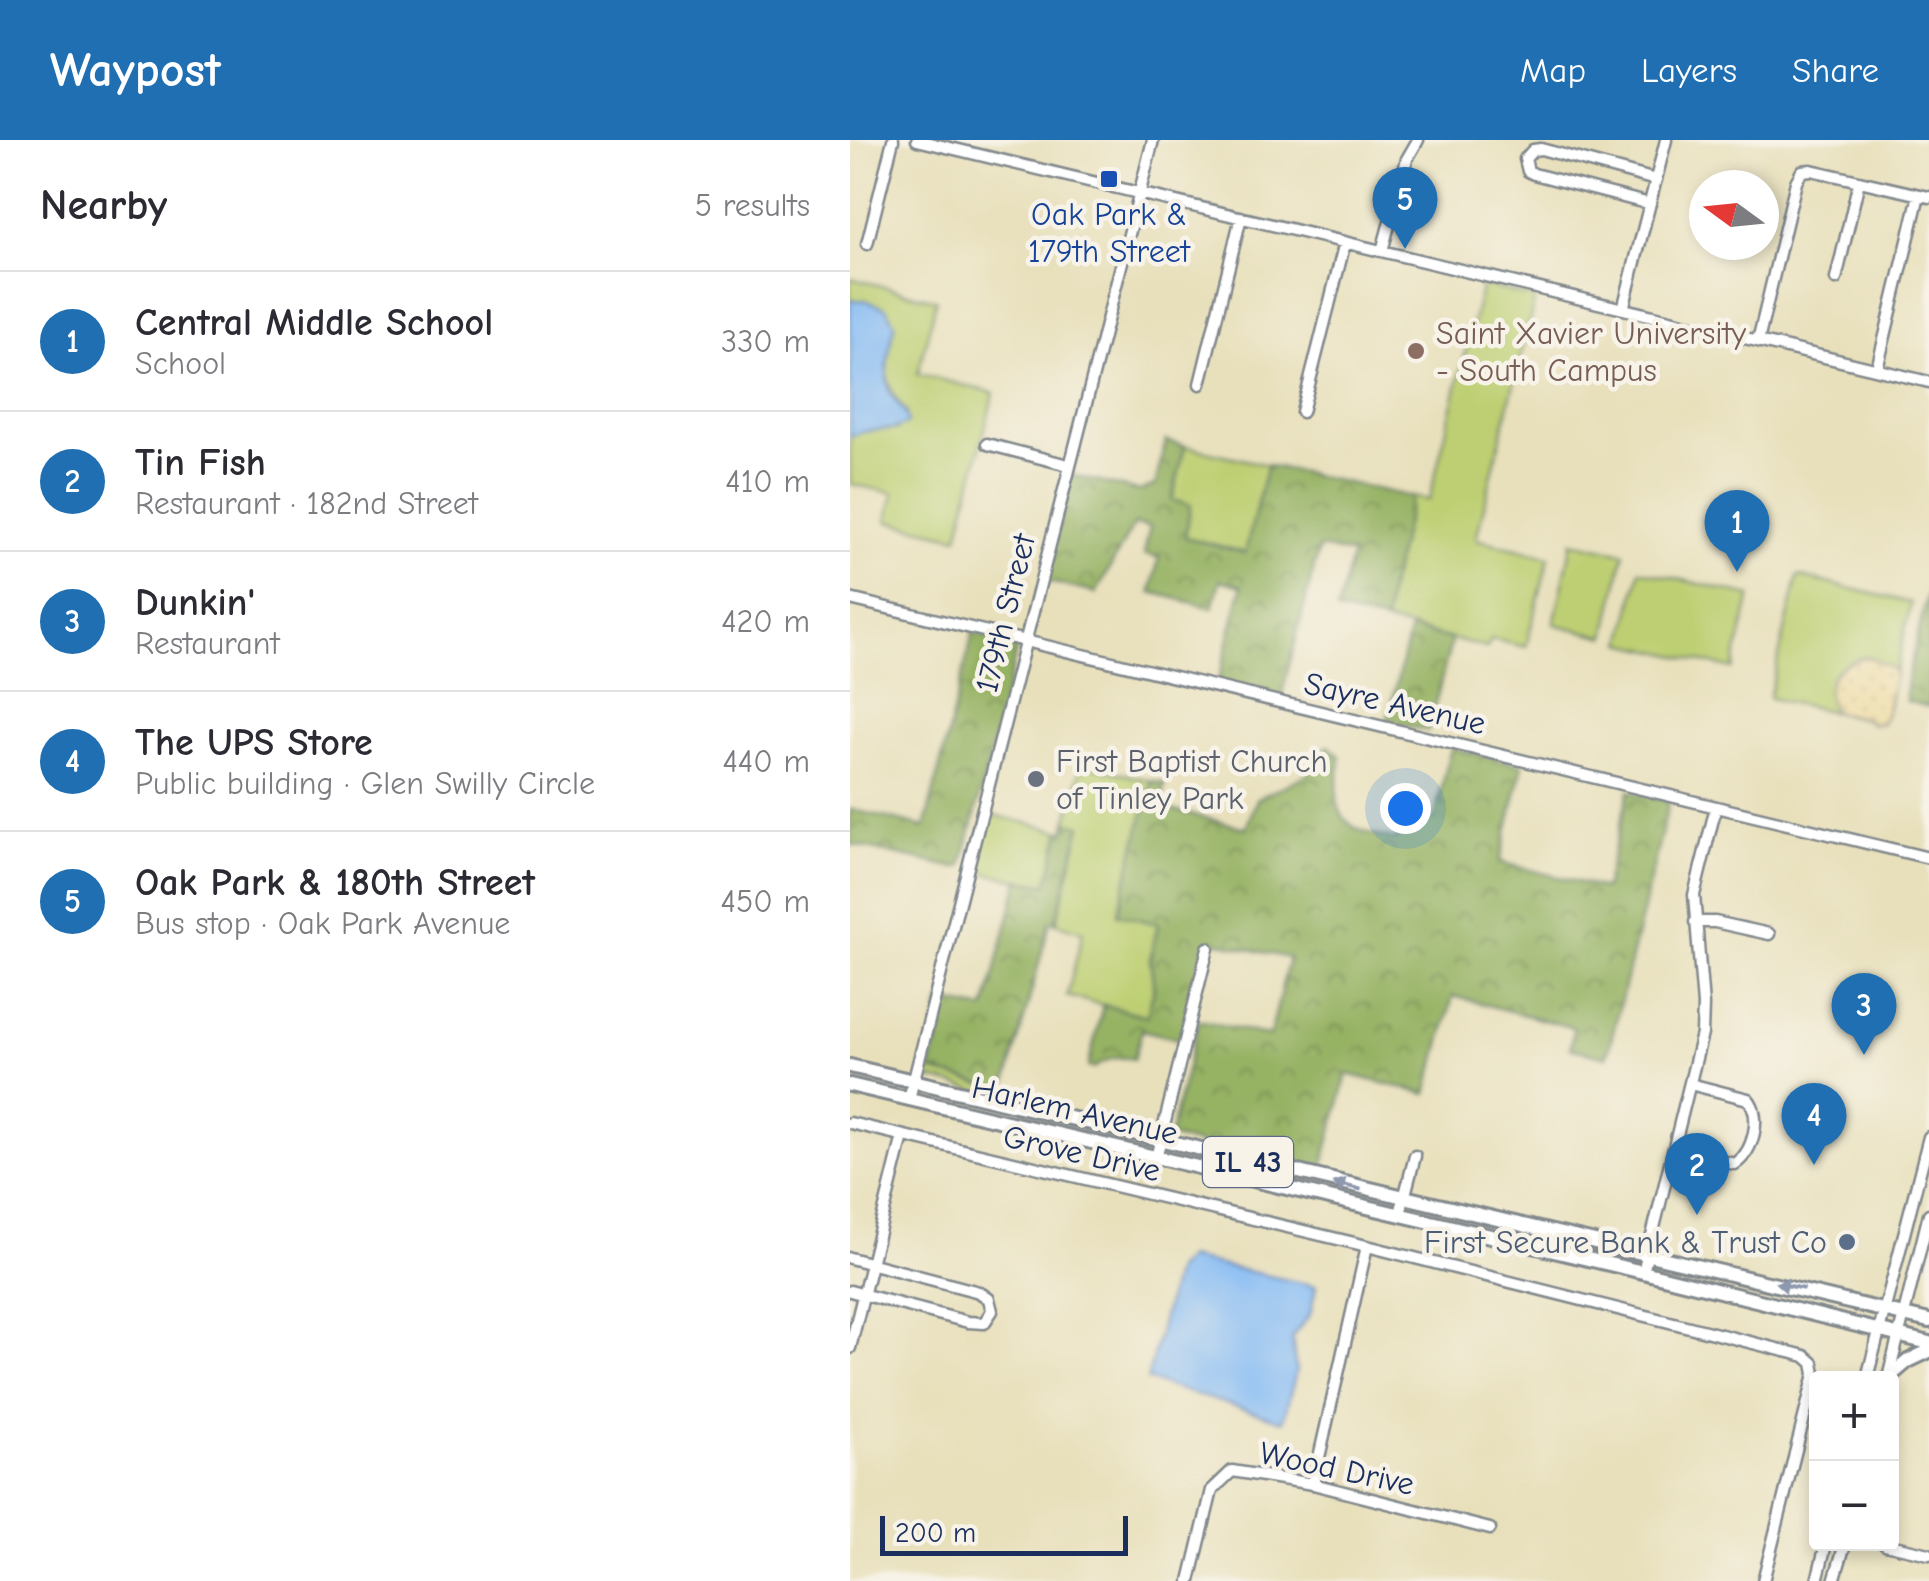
<!DOCTYPE html>
<html lang="en">
<head>
<meta charset="utf-8">
<style>
	:root { --surface:#fff; --page:#f2f2f3; --text:#2b2b33; --muted:#7c7c81; --line:#e1e1e2; --accent:#1f6fb2 }
	body { margin:0; font-family:"Comic Neue",sans-serif; background:var(--page); color:var(--text) }
	.controls { position:absolute; right:30px; bottom:30px; display:grid; overflow:hidden; border-radius:10px; box-shadow:0 5px 15px #0003 }
	.controls button { width:90px; height:90px; display:grid; place-items:center; padding:0; border:0; border-bottom:2px solid var(--line); background:var(--surface); color:var(--text); font:50px sans-serif }
	.compass { position:absolute; left:839px; top:30px; width:90px; height:90px; border-radius:50%; background:var(--surface); box-shadow:0 5px 15px #0003; rotate:285deg }
	.scale { position:absolute; left:30px; bottom:25px; width:248px; box-sizing:border-box; padding-left:10px; border:5px solid #1b2f5e; border-top:0; font-size:28px; line-height:35px; white-space:nowrap; color:#1b2f5e; -webkit-text-stroke:8px #f7f3e8; paint-order:stroke }
	.you { position:absolute; left:555px; top:668px; width:35px; height:35px; margin:-25px; border:8px solid #fff; border-radius:50%; background:#1a73e8; box-shadow:0 0 0 15px #1a73e833 }
	.badge { display:grid; place-items:center; width:65px; height:65px; border-radius:50%; background:var(--accent); color:#fff; font-size:32px; font-weight:700 }
	.pin { position:absolute; translate:-50% -82px; filter:drop-shadow(0 2px 5px #0008) }
	.pin::after { content:''; position:absolute; top:52px; width:35px; height:30px; background:inherit; clip-path:polygon(0 0,100% 0,50% 100%) }
	.list { margin:0; padding:0; list-style:none }
	h2 { display:flex; justify-content:space-between; align-items:center; height:130px; margin:0; padding:0 40px; font-size:42px }
	h2 small { font-size:32px; font-weight:400; color:var(--muted) }
	.list li { display:grid; grid-template-columns:65px 1fr auto; gap:30px; align-items:center; box-sizing:border-box; height:140px; padding:0 40px; border-top:2px solid var(--line) }
	.list b { display:block; font-size:38px; white-space:nowrap }
	.list p { margin:0; font-size:32px; white-space:nowrap; color:var(--muted) }
	.list em { font-size:32px; font-style:normal; color:var(--muted) }
	.map { position:relative; flex:none; width:1079px; height:1441px; overflow:hidden }
	header { display:flex; align-items:center; gap:60px; box-sizing:border-box; height:140px; padding:0 50px; background:var(--accent); color:#fff }
	header strong { font-size:48px }
	nav { display:flex; gap:55px; margin-inline-start:auto; font-size:35px }
	main { display:flex }
	aside { flex:1; background:var(--surface) }
	.map>svg:first-child { display:block }
</style>
</head>
<body>
<header>
<strong>Waypost</strong>
<nav><a>Map</a><a>Layers</a><a>Share</a></nav>
</header>
<main>
<aside>
<h2>Nearby<small>5 results</small></h2>
<ul class="list">
<li><span class="badge">1</span><div><b>Central Middle School</b><p>School</p></div><em>330 m</em></li>
<li><span class="badge">2</span><div><b>Tin Fish</b><p>Restaurant · 182nd Street</p></div><em>410 m</em></li>
<li><span class="badge">3</span><div><b>Dunkin'</b><p>Restaurant</p></div><em>420 m</em></li>
<li><span class="badge">4</span><div><b>The UPS Store</b><p>Public building · Glen Swilly Circle</p></div><em>440 m</em></li>
<li><span class="badge">5</span><div><b>Oak Park &amp; 180th Street</b><p>Bus stop · Oak Park Avenue</p></div><em>450 m</em></li>
</ul>
</aside>
<div class="map">
<svg width="1079" height="1441" viewBox="0 0 1079 1441">
	<defs>
		<pattern id="forest-crowns" width="20" height="18" patternUnits="userSpaceOnUse" patternTransform="scale(2.5)"><rect width="20" height="18" fill="#96b264"/><path d="M2 6a3 3 0 1 1 6 0M12 15a3 3 0 1 1 6 0" fill="none" stroke="#7a9156"/></pattern>
		<pattern id="sand-dots" width="8" height="8" patternUnits="userSpaceOnUse" patternTransform="scale(2.5)"><rect width="8" height="8" fill="#eeda9e"/><path d="M2 2h.1M6 6h.1" fill="none" stroke="#ccbb8a" stroke-width="1.8" stroke-linecap="round"/></pattern>
	</defs>
	<rect width="100%" height="100%" fill="#f7f3e8"/>
	<filter id="ink" filterUnits="userSpaceOnUse"><feTurbulence type="fractalNoise" baseFrequency=".01" numOctaves="2"/><feDisplacementMap in="SourceGraphic" scale="20" xChannelSelector="R" yChannelSelector="G"/><feConvolveMatrix kernelMatrix="1 2 1 2 8 2 1 2 1" color-interpolation-filters="sRGB"/></filter>
	<filter id="wash" filterUnits="userSpaceOnUse"><feTurbulence type="fractalNoise" baseFrequency=".0048" numOctaves="4" result="noise"/><feDisplacementMap in="SourceGraphic" scale="40" xChannelSelector="R" yChannelSelector="G"/><feGaussianBlur stdDeviation="2.25" result="paint"/><feColorMatrix in="noise" values="0 0 0 0 0 0 0 0 0 0 0 0 0 0 0 0 0 1.4 0 .05"/><feComposite in="paint" operator="in"/></filter>
	<g filter="url(#wash)">
		<rect width="100%" height="100%" fill="#e8e0bb"/>
		<path fill="#bdcf72" stroke="#6c7f68" stroke-width="2.5" d="M0,138L86,160L68,234L144,253L108,397L37,381L44,353L0,344V297L11,290L48,289L57,273C29,239 36,225 45,184L15,160L0,161Z
			M632,145L685,158L626,399L699,417L676,507L641,499L637,508L535,482L538,454L562,357L579,360Z
			M335,306L417,325L396,413L335,397L322,361Z
			M722,402L774,413L756,497L704,484Z
			M790,430L901,456L883,529L773,503Z
			M948,436L1061,463L1036,575L1031,583L1022,584L1016,579L919,558Z
			M232,624L302,641L268,773L308,784L300,819L304,848L297,876L217,856L233,792L206,783L231,686L217,682Z
			M135,673L211,691L197,746L122,730Z
			M91,860L98,862L81,931L155,950L154,958L74,937Z"/>
		<path fill="url(#forest-crowns)" stroke="#587061" stroke-width="2.5" d="M316,301L335,306L322,360L341,365L335,397L395,413L417,325L562,357L538,453L535,482L487,471L502,414L469,408L431,558L368,542L392,446L370,440L363,468L301,452L309,418L294,414L300,387L284,384L246,453L195,441L221,335L289,351L305,345Z
			M1079,447V567L1056,561V545Z
			M560,489L602,499L578,591L537,581Z
			M123,493L168,505L112,726L106,728L0,704V669L75,687Z
			M479,606L490,616C491,632 484,651 488,665C495,692 524,695 547,700L554,672L584,680L601,608L673,625L650,722L754,749L779,651L819,662L757,917L720,908L724,888L603,856L577,954L497,934L471,1034L319,997L349,880L420,896L439,818L358,800L332,900L292,890L284,919C268,916 258,918 244,928L238,927L253,865L297,876L304,848L300,819L308,784L268,774L302,641L315,644L310,667L396,688L407,659L456,635L468,614Z
			M217,682L231,685L206,783L200,782L155,950L81,931L98,862L135,870L169,740L197,745L211,691L215,692Z"/>
		<path fill="url(#sand-dots)" stroke="#84847e" stroke-width="2.5" d="M1019,517L1043,529L1045,534L1036,575L1031,583L1022,584L1016,579L984,572C966,542 990,520 1019,517Z"/>
		<path fill="#85bbf4" stroke="#5075a9" stroke-width="2.5" d="M15,160L36,168L45,184C41,204 33,228 39,249C43,262 56,268 58,283C40,294 19,286 0,297V161Z
			M337,1118L466,1146L460,1175L442,1197L446,1232L433,1281L297,1240L325,1130Z"/>
	</g>
	<g filter="url(#ink)">
		<g fill="none" stroke-linecap="round" stroke-linejoin="round">
			<defs>
				<path id="minor" d="M67,0L1079,242
					M800,64L684,34L678,31L675,19L683,10L691,9L806,40
					M17,104L43,0
					M532,111L557,19L568,0
					M986,139L1009,41
					M773,169L816,0
					M908,201L946,42L952,31L961,30L1079,57
					M1027,229L1069,55
					M350,244L391,77
					M452,272L495,102
					M137,304L218,325
					M0,459L1079,718
					M845,782H865L919,794
					M59,959L303,0
					M0,983L517,1106L955,1216L963,1223L965,1234L913,1441
					M823,1010L885,1024C904,1012 912,975 898,959L840,944
					M306,1018L358,808
					M550,1074L565,1016
					M0,1118L129,1152L139,1159L142,1171L134,1183L118,1182L0,1151
					M793,1132L852,894L853,865L844,755L866,667
					M0,1208L53,996
					M1017,1238L1079,997
					M1038,1238L1079,1074
					M463,1344L517,1106
					M1035,1404L1079,1414
					M340,1441L362,1350L382,1331L463,1344L640,1389
					M967,1441L976,1404
					M984,1441L995,1404"/>
				<path id="major" d="M0,926L1079,1181
					M0,945L793,1132L1079,1203
					M1038,1238L1058,1221L1079,1211"/>
			</defs>
			<use href="#minor" stroke="#82888c" stroke-width="15"/>
			<use href="#major" stroke="#82888c" stroke-width="18"/>
			<use href="#minor" stroke="#fff" stroke-width="10"/>
			<use href="#major" stroke="#fff" stroke-width="12"/>
		</g>
		<defs><path id="oneway-solid" d="M-6-.8H1V-3.2L6.5 0L1 3.2V.8H-6Z" transform="scale(2.5)"/></defs>
		<g fill="#8d97ae">
			<use href="#oneway-solid" transform="translate(497 1046) rotate(-166)"/>
			<use href="#oneway-solid" transform="translate(940 1146) rotate(-168)"/>
		</g>
	</g>
	<rect fill="#1a4fb4" stroke="#f7f3e8" stroke-width="4" x="249" y="29" width="20" height="20" rx="5"/>
	<circle fill="#8d6e63" stroke="#f7f3e8" stroke-width="4" cx="566" cy="211" r="10"/>
	<circle fill="#6b7280" stroke="#f7f3e8" stroke-width="4" cx="186" cy="639" r="10"/>
	<circle fill="#5c6f8a" stroke="#f7f3e8" stroke-width="4" cx="997" cy="1102" r="10"/>
	<g text-anchor="middle" stroke-width="9" stroke-linejoin="round" paint-order="stroke">
		<rect fill="#f7f3e8" stroke="#5d6a87" stroke-width="2.5" x="353" y="997" width="90" height="50" rx="8"/>
		<g font-size="30" font-weight="bold" fill="#1b2f5e">
			<text x="398" y="1032">IL 43</text>
		</g>
		<g font-size="32" fill="#164399" stroke="#f7f3e8">
			<text x="259" y="85">Oak Park &amp;<tspan x="259" dy="37">179th Street</tspan></text>
		</g>
		<g font-size="32" fill="#785e54" stroke="#f7f3e8" text-anchor="start">
			<text x="586" y="204">Saint Xavier University<tspan x="586" dy="37">- South Campus</tspan></text>
		</g>
		<g font-size="32" fill="#1b2f5e" stroke="#f7f3e8">
			<text transform="translate(155 473) rotate(-76)" y="11">179th Street</text>
			<text transform="translate(545 563) rotate(13)" y="11">Sayre Avenue</text>
			<text transform="translate(225 970) rotate(13)" y="11">Harlem Avenue</text>
			<text transform="translate(232 1013) rotate(13)" y="11">Grove Drive</text>
			<text transform="translate(487 1328) rotate(12)" y="11">Wood Drive</text>
		</g>
		<g font-size="32" fill="#5b616d" stroke="#f7f3e8" text-anchor="start">
			<text x="206" y="632">First Baptist Church<tspan x="206" dy="37">of Tinley Park</tspan></text>
		</g>
		<g font-size="32" fill="#4e5e75" stroke="#f7f3e8" text-anchor="end">
			<text x="977" y="1113">First Secure Bank &amp; Trust Co</text>
		</g>
	</g>
</svg>
<div class="controls">
<button>+</button>
<button>−</button>
</div>
<svg class="compass" viewBox="-18 -18 36 36"><path d="M0-13l5 13h-10z" fill="#e53935"/><path d="M0 13l5-13h-10z" fill="#7c7c81"/></svg>
<div class="scale">200 m</div>
<div class="you"></div>
<div class="pin badge" style="left:887px;top:432px">1</div>
<div class="pin badge" style="left:847px;top:1075px">2</div>
<div class="pin badge" style="left:1014px;top:915px">3</div>
<div class="pin badge" style="left:964px;top:1025px">4</div>
<div class="pin badge" style="left:555px;top:109px">5</div>
</div>
</main>
</body>
</html>
